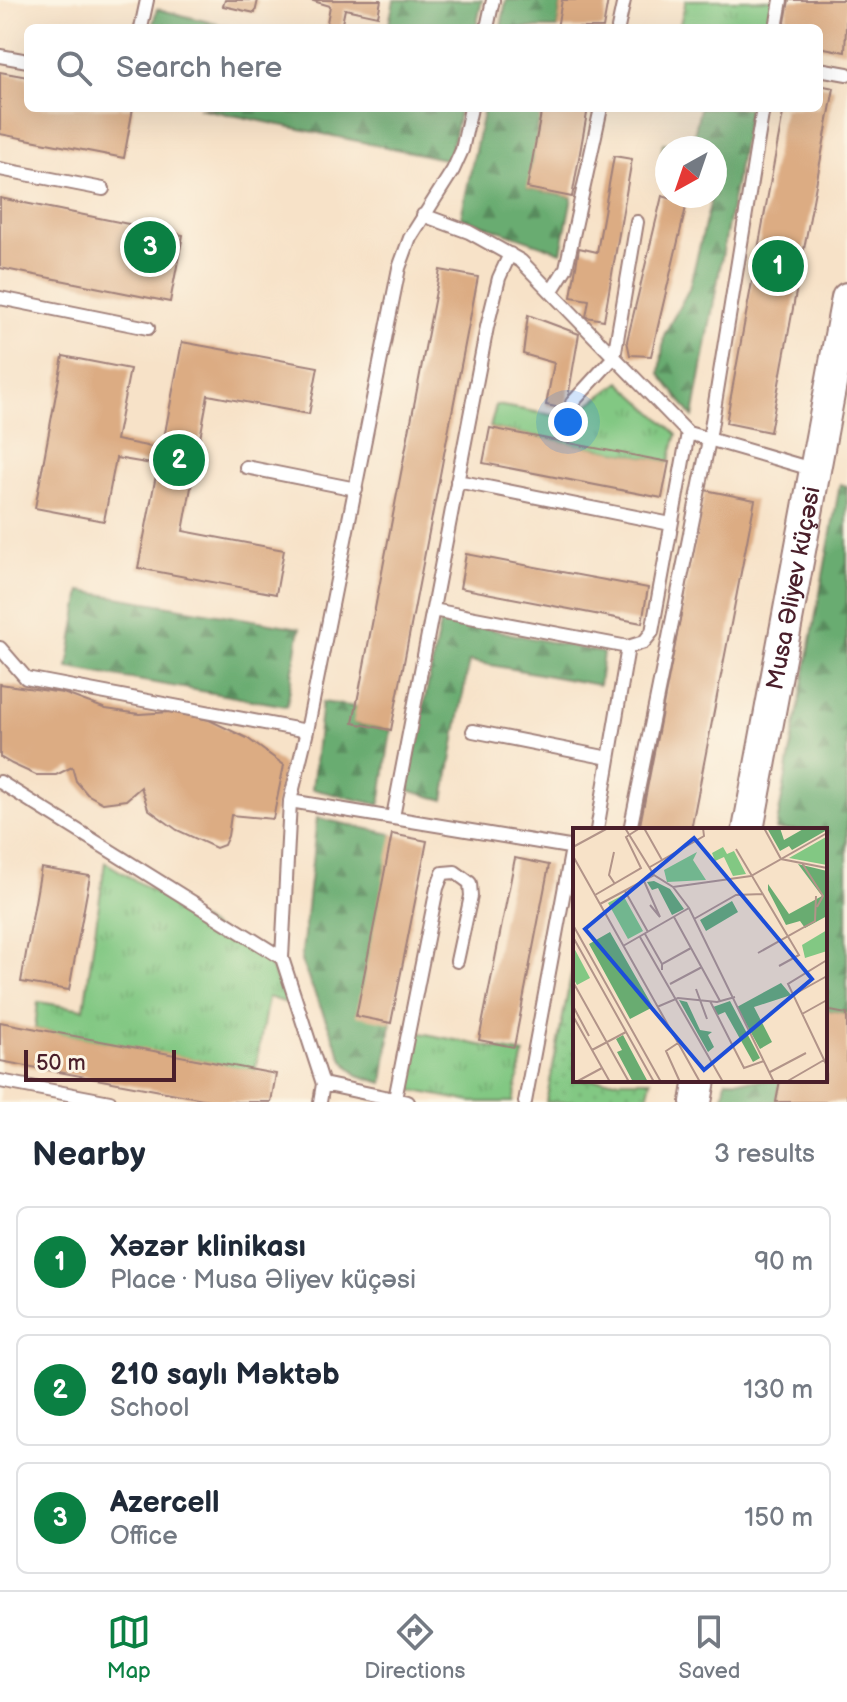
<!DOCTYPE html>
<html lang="en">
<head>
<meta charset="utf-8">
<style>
	:root { --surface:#fff; --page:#f6f6f7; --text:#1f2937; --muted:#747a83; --line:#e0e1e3; --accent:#0b8043 }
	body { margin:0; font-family:"Balsamiq Sans",sans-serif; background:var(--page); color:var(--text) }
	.compass { position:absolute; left:655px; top:136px; width:72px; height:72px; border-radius:50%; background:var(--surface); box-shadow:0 8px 32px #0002; rotate:220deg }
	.scale { position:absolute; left:24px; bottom:20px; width:152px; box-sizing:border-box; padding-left:8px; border:4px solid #4a1f2b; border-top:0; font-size:22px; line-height:28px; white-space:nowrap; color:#4a1f2b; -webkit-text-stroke:6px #fcf5e5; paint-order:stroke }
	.you { position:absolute; left:568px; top:422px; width:28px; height:28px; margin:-20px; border:6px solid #fff; border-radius:50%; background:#1a73e8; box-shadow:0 0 0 12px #1a73e833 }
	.badge { display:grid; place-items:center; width:52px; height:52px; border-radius:50%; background:var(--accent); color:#fff; font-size:26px; font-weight:700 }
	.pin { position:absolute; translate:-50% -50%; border:4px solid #fff; box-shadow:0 2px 8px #0006 }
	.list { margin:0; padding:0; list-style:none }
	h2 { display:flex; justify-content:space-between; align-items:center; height:104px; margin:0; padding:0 32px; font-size:34px }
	h2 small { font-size:26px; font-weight:400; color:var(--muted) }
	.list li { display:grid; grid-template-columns:52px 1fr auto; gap:24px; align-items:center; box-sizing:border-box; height:112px; margin:0 16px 16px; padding:0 16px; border:2px solid var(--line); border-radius:12px }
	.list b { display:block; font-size:30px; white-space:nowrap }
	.list p { margin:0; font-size:26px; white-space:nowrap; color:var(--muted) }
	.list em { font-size:26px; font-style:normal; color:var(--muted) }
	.icon { flex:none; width:44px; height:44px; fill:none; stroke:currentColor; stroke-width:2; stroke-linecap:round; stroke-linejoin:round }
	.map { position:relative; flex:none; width:847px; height:1102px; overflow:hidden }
	.search { position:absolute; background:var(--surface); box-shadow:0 8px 32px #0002; left:24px; right:24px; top:24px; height:88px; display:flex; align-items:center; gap:20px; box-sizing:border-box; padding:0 28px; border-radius:12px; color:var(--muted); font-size:30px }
	.sheet { height:488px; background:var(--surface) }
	nav { display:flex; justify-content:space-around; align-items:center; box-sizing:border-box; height:112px; border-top:2px solid var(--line); background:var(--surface); font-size:22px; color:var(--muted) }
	nav a { display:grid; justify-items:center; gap:4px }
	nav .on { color:var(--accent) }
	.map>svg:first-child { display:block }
</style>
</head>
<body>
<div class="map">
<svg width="847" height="1102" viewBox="0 0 847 1102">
	<defs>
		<pattern id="grass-tufts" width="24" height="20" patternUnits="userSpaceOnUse" patternTransform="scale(2)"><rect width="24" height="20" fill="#82c883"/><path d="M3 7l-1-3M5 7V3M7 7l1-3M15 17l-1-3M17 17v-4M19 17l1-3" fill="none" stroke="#72ab71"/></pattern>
		<pattern id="forest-firs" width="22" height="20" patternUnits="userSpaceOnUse" patternTransform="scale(2)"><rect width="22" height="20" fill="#69ac71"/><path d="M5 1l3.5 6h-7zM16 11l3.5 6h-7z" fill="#588b5d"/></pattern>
		<pattern id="park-dots" width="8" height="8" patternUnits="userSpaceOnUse" patternTransform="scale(2)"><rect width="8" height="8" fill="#82c883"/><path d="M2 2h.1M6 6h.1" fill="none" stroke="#72ab71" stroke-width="1.8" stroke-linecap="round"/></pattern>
	</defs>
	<rect width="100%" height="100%" fill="#fcf5e5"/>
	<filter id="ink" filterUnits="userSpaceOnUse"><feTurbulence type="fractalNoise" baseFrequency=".0125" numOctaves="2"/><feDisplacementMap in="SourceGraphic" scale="16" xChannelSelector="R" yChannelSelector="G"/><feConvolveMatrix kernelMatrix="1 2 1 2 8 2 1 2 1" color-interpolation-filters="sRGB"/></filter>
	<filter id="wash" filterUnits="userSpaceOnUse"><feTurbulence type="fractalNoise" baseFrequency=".006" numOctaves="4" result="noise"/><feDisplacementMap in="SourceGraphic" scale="32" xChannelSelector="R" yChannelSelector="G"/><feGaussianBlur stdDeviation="1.8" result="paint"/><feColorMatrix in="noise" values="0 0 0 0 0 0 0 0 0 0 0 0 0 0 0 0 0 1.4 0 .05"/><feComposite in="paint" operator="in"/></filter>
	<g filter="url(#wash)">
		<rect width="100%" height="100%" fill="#f7e2c8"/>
		<path fill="url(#grass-tufts)" stroke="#667457" stroke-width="2" d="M686,0H774L769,28H679Z
			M620,382L677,434L669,462L490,428L496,405L570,418Z
			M105,862L266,960L290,1004L268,997L255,1071L35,1029L38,1002L84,1009Z
			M416,1032L524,1054L513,1102H472L405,1089Z"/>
		<path fill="url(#forest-firs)" stroke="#5a664e" stroke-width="2" d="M394,0H482L476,28H388Z
			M506,0H562L557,28H501Z
			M157,9L233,28H152Z
			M198,108H460L449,160Z
			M484,108H542L528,188L572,197L561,252L461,217Z
			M700,108H749L693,417L660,374L664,335L689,289L711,200L705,196H715V148H667V174L659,170L663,143L692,145Z
			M840,484L847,486V1014L825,1010V830H776Z
			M81,591L300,628L287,706L68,668Z
			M441,619L603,653L599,685L469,661L444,800L407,790Z
			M322,702L357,707L354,723L391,730L380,805L312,789Z
			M317,818L392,834L391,1023L383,1083L357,1075L343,1060L301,961Z
			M726,1080L780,1081L776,1102H722Z"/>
		<path fill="url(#park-dots)" stroke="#667457" stroke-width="2" d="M575,956V1080H651L646,1102H546Z"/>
		<g id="blocks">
			<path fill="#dcac83" d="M225,0H258L255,13L223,6Z
				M310,0H381L378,16L345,9L341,28H326L330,6Z
				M562,0H608L603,28H557Z
				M789,0H847L845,52L819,47V28H784Z
				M0,72L28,77V108H133L124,158L0,134Z
				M819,85L834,88L770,432L726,423L784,108H819Z
				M542,108H588L572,197L527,188Z
				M614,156L632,159L604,320L586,317L589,300L571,297L579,248L597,252Z
				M662,196L687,203L651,356L630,355L627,341Z
				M0,198L183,235L170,302L0,268Z
				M440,270L478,277L391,730L353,723Z
				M528,315L579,334L566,409L546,405L554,363L523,354Z
				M182,342L318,367L309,414L208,395L183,531L284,550L276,594L138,568L158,465L116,458L104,521L35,508L63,356L130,369L116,440L162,449Z
				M490,428L669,462L662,498L483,463Z
				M705,490L755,500L691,830H639Z
				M466,554L648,588L642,623L460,588Z
				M0,684L63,693L106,709L139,714L172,712L209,720L247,738L284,765L273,819L231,815L228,836L224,845L216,848L177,830L148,809L141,787L126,800L103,803L87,794L76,781L72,767L56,775H36L12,764L0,757Z
				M392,834L427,841L391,1023L356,1016Z
				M515,858L549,865L514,1047L479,1040Z
				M41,868L90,876L69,990L21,982Z
				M825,1010L847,1014V1102H776L780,1080H825Z
				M0,1022L276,1074L271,1102H219L0,1061Z"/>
		</g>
	</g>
	<g filter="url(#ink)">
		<use href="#blocks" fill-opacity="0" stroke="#a0807a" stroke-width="2"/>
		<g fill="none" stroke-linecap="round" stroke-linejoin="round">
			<defs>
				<path id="service" d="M141,28L147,0
					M487,28L493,0
					M618,28L624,0
					M776,28L781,0
					M0,56L28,61
					M819,69L847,74
					M0,169L103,189
					M423,215L469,232L521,261L688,433L815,470
					M551,292L566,268L601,108
					M0,298L148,328
					M572,403L614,357L637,222
					M246,467L356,489
					M457,481L671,524
					M433,610L628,647L644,642L652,632L688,433
					M0,648L26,678L307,731
					M473,731L609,758
					M0,782L282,958
					M290,801L575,848
					M393,817L487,327L499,278L510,254
					M597,830L628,647
					M630,830L709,440L763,108
					M0,1081L110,1102
					M323,1084L408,1102
					M395,1099L437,888L443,873L455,872L470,883L471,896L457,961
					M320,1102L323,1084L282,958L290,801L307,731L399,268L410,238L453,170L462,150L471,108
					M525,1102L572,848"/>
				<g id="tertiary">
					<path id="s1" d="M748,830L847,298"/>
					<path d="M696,1102L700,1080"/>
				</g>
			</defs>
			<use href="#service" stroke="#a0807a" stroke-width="16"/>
			<use href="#tertiary" stroke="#a0807a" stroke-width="34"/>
			<use href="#service" stroke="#fff" stroke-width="12"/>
			<use href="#tertiary" stroke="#fff" stroke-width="30"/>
		</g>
	</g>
	<g text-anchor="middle" stroke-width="6" stroke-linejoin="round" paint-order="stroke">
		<g font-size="24" fill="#4a1f2b" stroke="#fcf5e5">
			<text dy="8" stroke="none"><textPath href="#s1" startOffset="246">Musa Əliyev küçəsi</textPath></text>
		</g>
	</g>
	<g transform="translate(573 828)">
		<rect width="254" height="254" fill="#f7e2c8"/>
		<path d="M124,24L120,32L133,52L94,54L91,42Z" fill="#82c883"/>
		<path d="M194,0H207L211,12L232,0L254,2L219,22L216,18L207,23ZM225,36L254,43V88L232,100L227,93L213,97L195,62V56L216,86L249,68ZM81,53L97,61L111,81L99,87L85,60L79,62L74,54ZM159,73L165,84L133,103L127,92ZM37,104L80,179L57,191L16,116ZM208,155L218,167L181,179L199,214L187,221L164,179ZM106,172L114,174L127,202L139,204L135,207L141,219L135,224ZM157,173L187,230L180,234L152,184L145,187L140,179ZM50,207L75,254H60L44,224L49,222L43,211Z" fill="#69ac71"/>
		<path d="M253,9L254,37L216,30ZM150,19L154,26L161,23L173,46L160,48L151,29L142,33L139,25ZM50,67L70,103L55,111L35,75ZM0,118L17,150L4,157L0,150Z" fill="#82c883"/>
		<path d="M254,102V123L232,130L229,117Z" fill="#82c883"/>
		<path fill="none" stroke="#b29489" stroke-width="2" d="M52,0L81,47L100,59L116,80L201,254M71,0L89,32M191,0L208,31L254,40M0,19L35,0M163,21L226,127L206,138M41,24L36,47L42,56M0,28L127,254M229,35L250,68L244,79M77,39L131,8L130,0M71,53L87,89L77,77M100,59L178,48L254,5M52,63L75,104M22,67L68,40L53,9L67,0M27,76L81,47M101,89L147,173M121,91L163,67L190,66M0,97L88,254M72,106L89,136M0,109L81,254M67,109L150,254M50,118L116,80M185,125L242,93L243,68M254,132L215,156L254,238M89,142V136L118,120M0,154L56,254M97,156L129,139M123,161L134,191M220,167L254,148M137,173L171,240L191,233M0,178L16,208M84,179L105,170L144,174L162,169M229,186L254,172M0,188L37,254M105,215L93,223L107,254M19,222L53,204M197,244L233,225M3,254L29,240M213,254L251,232"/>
		<path fill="#1d4ed8" fill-opacity="0.15" stroke="#1d4ed8" stroke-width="4" d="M121,10L239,151L131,242L12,101Z"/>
		<rect width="254" height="254" fill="none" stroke="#4a1f2b" stroke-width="4"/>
	</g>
</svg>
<svg class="compass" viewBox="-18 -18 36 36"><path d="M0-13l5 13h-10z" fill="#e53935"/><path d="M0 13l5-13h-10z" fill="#747a83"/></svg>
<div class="scale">50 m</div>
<div class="you"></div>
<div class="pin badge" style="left:778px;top:266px">1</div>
<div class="pin badge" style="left:179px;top:460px">2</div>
<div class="pin badge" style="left:150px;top:247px">3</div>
<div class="search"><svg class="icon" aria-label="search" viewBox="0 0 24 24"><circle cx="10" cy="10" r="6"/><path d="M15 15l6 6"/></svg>Search here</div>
</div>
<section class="sheet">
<h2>Nearby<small>3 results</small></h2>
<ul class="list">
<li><span class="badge">1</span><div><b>Xəzər klinikası</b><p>Place · Musa Əliyev küçəsi</p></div><em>90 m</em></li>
<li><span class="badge">2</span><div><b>210 saylı Məktəb</b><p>School</p></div><em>130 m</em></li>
<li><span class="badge">3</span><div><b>Azercell</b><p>Office</p></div><em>150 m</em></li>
</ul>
</section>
<nav>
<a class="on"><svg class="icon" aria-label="map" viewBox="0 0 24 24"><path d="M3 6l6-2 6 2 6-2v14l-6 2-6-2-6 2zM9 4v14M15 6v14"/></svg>Map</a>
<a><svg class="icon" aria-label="directions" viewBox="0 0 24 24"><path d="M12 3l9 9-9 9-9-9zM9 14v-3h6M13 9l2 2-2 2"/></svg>Directions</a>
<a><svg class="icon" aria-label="saved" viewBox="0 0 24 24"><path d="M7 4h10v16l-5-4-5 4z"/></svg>Saved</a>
</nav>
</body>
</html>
